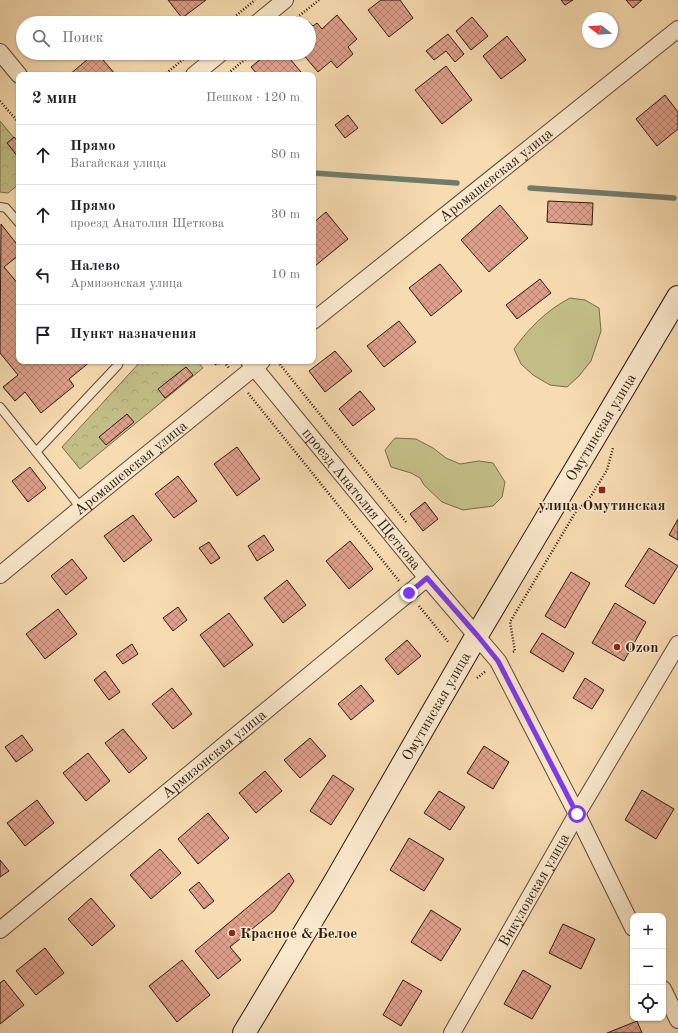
<!DOCTYPE html>
<html lang="ru">
<head>
<meta charset="utf-8">
<style>
	:root { --surface:#fff; --page:#f6f6f6; --text:#202124; --muted:#757577; --line:#e0e0e0 }
	body { margin:0; font-family:"Old Standard TT",serif; background:var(--page); color:var(--text) }
	.controls { position:absolute; right:12px; bottom:12px; display:grid; overflow:hidden; border-radius:8px; box-shadow:0 1px 3px #0004 }
	.controls button { width:36px; height:36px; display:grid; place-items:center; padding:0; border:0; border-bottom:1px solid var(--line); background:var(--surface); color:var(--text); font:20px sans-serif }
	.compass { position:absolute; left:582px; top:12px; width:36px; height:36px; border-radius:50%; background:var(--surface); box-shadow:0 1px 3px #0004; rotate:287deg }
	.stop { position:absolute; width:12px; height:12px; margin:-9px; border:3px solid #7c3aed; border-radius:50%; background:#fff }
	.stop.end { background:#7c3aed; border-color:#fff; box-shadow:0 1px 4px #0008 }
	.list { margin:0; padding:0; list-style:none }
	h2 { display:flex; justify-content:space-between; align-items:center; height:52px; margin:0; padding:0 16px; font-size:17px }
	h2 small { font-size:13px; font-weight:400; color:var(--muted) }
	.list li { display:grid; grid-template-columns:26px 1fr auto; gap:12px; align-items:center; box-sizing:border-box; height:60px; padding:0 16px; border-top:1px solid var(--line) }
	.list b { display:block; font-size:15px; white-space:nowrap }
	.list p { margin:0; font-size:13px; white-space:nowrap; color:var(--muted) }
	.list em { font-size:13px; font-style:normal; color:var(--muted) }
	.icon { flex:none; width:22px; height:22px; fill:none; stroke:currentColor; stroke-width:2; stroke-linecap:round; stroke-linejoin:round }
	.map { position:relative; flex:none; width:678px; height:1033px; overflow:hidden }
	.search { position:absolute; background:var(--surface); box-shadow:0 1px 3px #0004; left:16px; top:16px; width:300px; height:44px; display:flex; align-items:center; gap:10px; box-sizing:border-box; padding:0 14px; border-radius:22px; color:var(--muted); font-size:15px }
	.panel { position:absolute; background:var(--surface); box-shadow:0 1px 3px #0004; left:16px; top:72px; width:300px; height:292px; border-radius:8px }
	.map>svg:first-child { display:block }
</style>
</head>
<body>
<div class="map">
<svg width="678" height="1033" viewBox="0 0 678 1033">
	<defs>
		<pattern id="park-crowns" width="20" height="18" patternUnits="userSpaceOnUse"><rect width="20" height="18" fill="#c3be87"/><path d="M2 6a3 3 0 1 1 6 0M12 15a3 3 0 1 1 6 0" fill="none" stroke="#a8a374"/></pattern>
		<pattern id="building-cross-hatch" width="8" height="8" patternUnits="userSpaceOnUse"><rect width="8" height="8" fill="#dea08b"/><path d="M0 0l8 8M0 8l8-8" fill="none" stroke="#b48270"/></pattern>
	</defs>
	<rect width="100%" height="100%" fill="#f7dbb1"/>
	<filter id="stains"><feTurbulence type="fractalNoise" baseFrequency=".005" numOctaves="4"/><feColorMatrix values="0 0 0 0 .2 0 0 0 0 .09 0 0 0 0 .02 0 0 0 .5 -.17"/></filter>
	<radialGradient id="worn" r=".72"><stop offset=".6" stop-color="#630" stop-opacity="0"/><stop offset="1" stop-color="#630" stop-opacity=".3"/></radialGradient>
	<path fill="#c3be87" stroke="#776c4c" d="M570,298L585,300L599,308L601,331L591,361L579,376L567,387L550,385L533,375L521,364L514,349C529,328 547,310 570,298Z
		M395,438L416,439L433,448L446,458L460,464L479,461L493,463L505,482L502,497L493,506L463,510L442,502L424,485L420,478L411,473L391,467L385,450Z"/>
	<path fill="url(#park-crowns)" stroke="#776c4c" d="M0,121L19,144V184L8,193L0,192Z
		M141,361H197L203,368L80,469L62,447Z"/>
	<g fill="none" stroke-linecap="round" stroke-linejoin="round">
		<path stroke="#707c6b" stroke-width="5.5" d="M313,173L457,183
			M530,188L674,198"/>
	</g>
	<path fill="url(#building-cross-hatch)" stroke="#2b1b10" d="M168,0H206L182,18Z
		M381,0H400L413,18L389,37L368,10Z
		M561,0H573L565,5Z
		M626,0H642L633,8Z
		M337,15L357,39L348,47L353,54L337,68L331,61L318,72L302,53H309L308,23L309,22L313,26L317,23L322,29Z
		M472,17L488,36L471,50L456,31Z
		M448,34L464,54L455,62L446,51L434,60L426,51Z
		M507,36L526,60L501,79L483,56Z
		M95,53H97L116,75H69Z
		M153,53H165L158,59Z
		M268,53H285L301,72L297,75H258L251,67Z
		M446,66L472,100L442,124L415,90Z
		M665,95L678,112V129L657,146L636,119Z
		M348,115L358,128L345,138L335,125Z
		M14,137L19,143L18,157L7,143Z
		M548,201L593,203L592,225L547,222Z
		M500,205L528,238L489,272L461,240Z
		M326,212L348,239L315,266L313,264V223Z
		M1,224L19,247V255L4,267L19,285V361H91L69,379L74,386L41,413L25,392L15,401L3,387L18,375L0,353Z
		M440,264L462,291L431,316L409,288Z
		M540,279L551,293L517,319L506,305Z
		M399,321L416,342L384,367L367,346Z
		M335,351L352,371L325,392L309,371Z
		M186,367L193,375L165,398L158,389Z
		M360,391L375,409L353,426L339,409Z
		M127,414L134,422L106,445L99,437Z
		M237,447L260,479L237,496L214,464Z
		M30,467L46,488L28,502L12,481Z
		M178,476L197,501L174,518L155,494Z
		M425,502L438,519L423,531L410,514Z
		M133,515L152,540L124,562L104,536Z
		M678,519V540L669,535Z
		M264,535L274,550L257,561L248,546Z
		M350,541L373,569L349,589L326,561Z
		M209,542L220,558L211,564L199,548Z
		M649,548L678,566L654,604L625,586Z
		M72,559L87,578L66,595L51,576Z
		M571,572L590,583L565,628L545,616Z
		M287,580L306,605L283,623L264,598Z
		M615,603L646,622L624,661L592,643Z
		M178,607L187,620L173,631L163,618Z
		M58,609L77,634L45,659L26,634Z
		M229,613L253,645L224,667L200,635Z
		M542,633L574,653L563,672L530,652Z
		M407,640L421,656L398,675L385,659Z
		M132,644L138,654L123,664L116,655Z
		M105,671L120,692L109,700L94,680Z
		M585,678L604,690L592,709L573,698Z
		M361,685L374,701L351,720L338,704Z
		M172,688L192,714L173,729L152,704Z
		M123,729L147,758L129,773L105,743Z
		M22,735L33,750L16,762L5,747Z
		M310,738L326,756L300,778L284,760Z
		M484,746L509,762L493,789L467,773Z
		M88,753L110,781L86,801L63,773Z
		M265,771L282,791L256,813L239,793Z
		M333,775L354,789L331,825L310,811Z
		M642,790L674,809L656,839L625,820Z
		M439,791L465,807L450,830L424,813Z
		M37,800L54,823L25,846L7,823Z
		M208,813L229,838L198,864L178,839Z
		M409,838L444,859L424,891L390,870Z
		M160,849L181,873L151,899L130,875Z
		M0,860L9,871L0,877Z
		M289,873L294,881L274,911L230,947L241,960L218,979L195,951Z
		M199,882L214,901L204,909L189,890Z
		M91,898L115,926L92,946L68,919Z
		M431,910L461,929L441,961L411,942Z
		M563,924L595,939L581,969L549,953Z
		M45,948L64,973L36,995L16,971Z
		M182,960L210,995L177,1022L149,986Z
		M523,970L551,986L532,1019L504,1004Z
		M4,980L24,1005L0,1024V983Z
		M403,980L422,991L401,1026L383,1015Z
		M637,1021L642,1033H607Z"/>
	<g fill="none" stroke-linecap="round" stroke-linejoin="round">
		<defs>
			<path id="lane" d="M0,207L6,208L19,223
				M0,407L81,508
				M36,452L118,365L119,361"/>
			<g id="street">
				<path d="M257,23L285,0"/>
				<path d="M0,52L19,75"/>
				<path d="M194,75L221,53"/>
				<path id="s1" d="M313,321L678,29"/>
				<path id="s2" d="M249,361L427,578L498,661L577,814L633,928"/>
				<path id="s3" d="M0,575L81,508L262,361"/>
				<path id="s4" d="M0,930L427,578"/>
				<path d="M663,989L678,1020"/>
				<path id="s5" d="M452,1033L577,814L678,644"/>
			</g>
			<g id="secondary">
				<path id="s6" d="M244,1033L333,885L477,635L678,297"/>
			</g>
		</defs>
		<use href="#lane" stroke="#5e4b38" stroke-width="10"/>
		<use href="#street" stroke="#5e4b38" stroke-width="18"/>
		<use href="#secondary" stroke="#2b1b10" stroke-width="24"/>
		<path stroke="#2b1b10" stroke-width="2.5" stroke-dasharray="1 2" stroke-linecap="butt" d="M227,23L255,0
			M290,23L319,0
			M164,75L191,53
			M226,75L253,53
			M0,101L19,123
			M214,361L216,364L224,362L229,368
			M278,362L406,522
			M248,393L399,581
			M419,606L449,643
			M513,652L515,651L510,622L575,513L591,496L607,470L613,448
			M477,678L486,671"/>
		<use href="#lane" stroke="#fae8cc" stroke-width="8"/>
		<use href="#street" stroke="#fae8cc" stroke-width="16"/>
		<use href="#secondary" stroke="#fae8cc" stroke-width="22"/>
	</g>
	<g fill="none" stroke-linecap="round" stroke-linejoin="round">
		<path stroke="#7c3aed" stroke-width="5" d="M409,593L427,578L477,635L498,661L577,814"/>
	</g>
	<g fill="#8f2418" stroke="#fae8cc" stroke-width="1.5">
		<rect x="598" y="486" width="8" height="8" rx="2"/>
		<circle cx="617" cy="647" r="4"/>
		<circle cx="232" cy="933" r="4"/>
	</g>
	<g text-anchor="middle" stroke-width="3" stroke-linejoin="round" paint-order="stroke">
		<g font-size="15" fill="#2b1b10" stroke="#fae8cc">
			<text dy="5" stroke="none"><textPath href="#s1" startOffset="234">Аромашевская улица</textPath></text>
			<text dy="5" stroke="none"><textPath href="#s6" startOffset="703">Омутинская улица</textPath></text>
			<text dy="5" stroke="none"><textPath href="#s3" startOffset="169">Аромашевская улица</textPath></text>
			<text dy="5" stroke="none"><textPath href="#s2" startOffset="178">проезд Анатолия Щеткова</textPath></text>
			<text dy="5" stroke="none"><textPath href="#s6" startOffset="379">Омутинская улица</textPath></text>
			<text dy="5" stroke="none"><textPath href="#s4" startOffset="277">Армизонская улица</textPath></text>
			<text dy="5" stroke="none"><textPath href="#s5" startOffset="165">Викуловская улица</textPath></text>
		</g>
		<g font-size="15" font-weight="bold" fill="#2b1b10" stroke="#fae8cc" text-anchor="start">
			<text x="602" y="510" text-anchor="middle">улица Омутинская</text>
			<text x="625" y="652">Ozon</text>
			<text x="240" y="938">Красное &amp; Белое</text>
		</g>
	</g>
	<rect width="100%" height="100%" filter="url(#stains)"/>
	<rect width="100%" height="100%" fill="url(#worn)"/>
</svg>
<div class="controls">
<button>+</button>
<button>−</button>
<button><svg class="icon" aria-label="locate" viewBox="0 0 24 24"><circle cx="12" cy="12" r="6"/><path d="M12 2v4M12 18v4M2 12h4M18 12h4"/></svg></button>
</div>
<svg class="compass" viewBox="-18 -18 36 36"><path d="M0-13l5 13h-10z" fill="#e53935"/><path d="M0 13l5-13h-10z" fill="#757577"/></svg>
<div class="stop" style="left:577px;top:814px"></div>
<div class="stop end" style="left:409px;top:593px"></div>
<div class="search"><svg class="icon" aria-label="search" viewBox="0 0 24 24"><circle cx="10" cy="10" r="6"/><path d="M15 15l6 6"/></svg>Поиск</div>
<section class="panel">
<h2>2 мин<small>Пешком · 120 m</small></h2>
<ul class="list">
<li><svg class="icon" aria-label="ahead" viewBox="0 0 24 24"><path d="M12 20V5M6 11l6-6 6 6"/></svg><div><b>Прямо</b><p>Вагайская улица</p></div><em>80 m</em></li>
<li><svg class="icon" aria-label="ahead" viewBox="0 0 24 24"><path d="M12 20V5M6 11l6-6 6 6"/></svg><div><b>Прямо</b><p>проезд Анатолия Щеткова</p></div><em>30 m</em></li>
<li><svg class="icon" aria-label="left" viewBox="0 0 24 24"><path d="M17 20v-9H6M10 6l-5 5 5 5"/></svg><div><b>Налево</b><p>Армизонская улица</p></div><em>10 m</em></li>
<li><svg class="icon" aria-label="arrive" viewBox="0 0 24 24"><path d="M6 21V4h12l-3 4 3 4H6"/></svg><div><b>Пункт назначения</b></div></li>
</ul>
</section>
</div>
</body>
</html>
